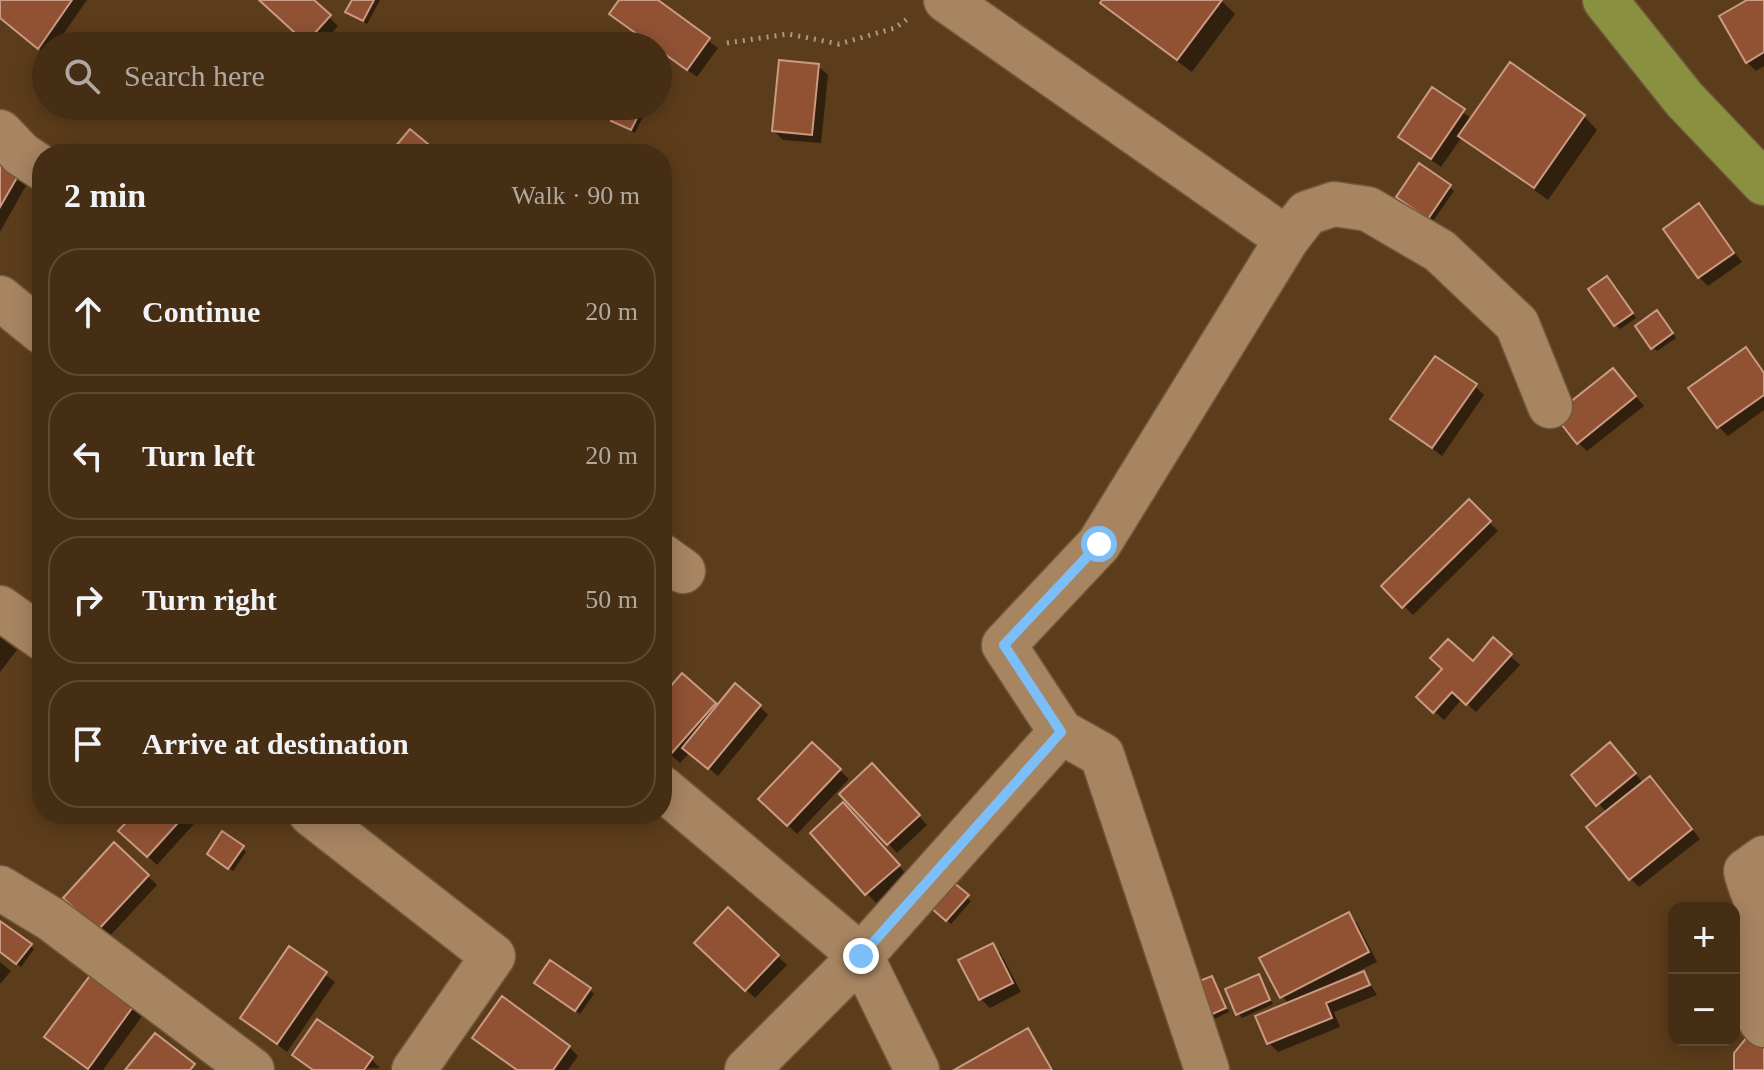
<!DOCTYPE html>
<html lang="en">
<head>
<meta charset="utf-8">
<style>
	:root { --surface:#452e14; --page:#4f3a22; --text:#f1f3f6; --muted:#b0a8a0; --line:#5d4a34 }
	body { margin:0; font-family:"Times New Roman",serif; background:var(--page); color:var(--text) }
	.controls { position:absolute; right:24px; bottom:24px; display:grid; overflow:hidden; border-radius:16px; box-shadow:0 4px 20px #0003 }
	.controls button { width:72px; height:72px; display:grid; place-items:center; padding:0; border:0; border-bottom:2px solid var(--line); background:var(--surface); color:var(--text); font:40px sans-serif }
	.stop { position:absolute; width:24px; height:24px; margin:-18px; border:6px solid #7bbef8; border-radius:50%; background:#fff }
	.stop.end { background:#7bbef8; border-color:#fff; box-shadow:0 2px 8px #0008 }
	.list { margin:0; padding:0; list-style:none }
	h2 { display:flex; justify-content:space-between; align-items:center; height:104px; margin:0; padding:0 32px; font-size:34px }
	h2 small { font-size:26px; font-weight:400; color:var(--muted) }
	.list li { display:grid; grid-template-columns:52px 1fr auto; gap:24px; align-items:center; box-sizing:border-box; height:128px; margin:0 16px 16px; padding:0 16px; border:2px solid var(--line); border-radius:32px }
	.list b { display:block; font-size:30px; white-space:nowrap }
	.list em { font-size:26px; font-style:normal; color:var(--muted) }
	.icon { flex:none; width:44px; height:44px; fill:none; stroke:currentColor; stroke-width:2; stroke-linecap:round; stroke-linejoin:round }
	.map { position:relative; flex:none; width:1764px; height:1070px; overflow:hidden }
	.search { position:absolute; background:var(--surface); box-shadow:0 4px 20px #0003; left:32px; top:32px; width:640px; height:88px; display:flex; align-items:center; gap:20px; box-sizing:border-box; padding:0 28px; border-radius:44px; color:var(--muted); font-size:30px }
	.panel { position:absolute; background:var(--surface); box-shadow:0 4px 20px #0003; left:32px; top:144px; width:640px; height:680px; border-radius:32px }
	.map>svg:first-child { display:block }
</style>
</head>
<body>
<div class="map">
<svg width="1764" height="1070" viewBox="0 0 1764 1070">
	<rect width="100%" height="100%" fill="#5c3d1b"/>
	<path fill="#0007" d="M0,0H87L55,46H46V54L0,17Z
		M260,0H311L338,26L320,46H311Z
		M354,0H380L367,24L348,12Z
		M621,0H654L718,48L697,77L611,13Z
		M1105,0H1221L1235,14L1192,72L1116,16L1103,3Z
		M1751,0H1764V66L1756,71L1747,62Z
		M818,66L828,75L821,143L783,140L774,131Z
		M1432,90L1472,119L1584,116L1597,130L1548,200L1462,137L1441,167L1409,145L1400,136Z
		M620,106H648L635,133L613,121Z
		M0,155L33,173L0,232Z
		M1420,166L1454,191L1433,221L1402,201Z
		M1699,206L1742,262L1708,286L1699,277Z
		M1611,283L1636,318L1620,329L1616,325Z
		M1661,317L1676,338L1657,351L1653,347Z
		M1746,349L1764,372V410L1728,436L1719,427Z
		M1622,380L1644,406L1587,451L1578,442Z
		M1475,386L1484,395L1442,456L1393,419Z
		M1469,502L1498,531L1413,615L1384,586Z
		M0,637L17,650L0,672Z
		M1493,640L1520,665L1476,712L1462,699L1444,720L1419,697L1444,669L1473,664Z
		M682,676L718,708L759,706L768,715L718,776L690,752L680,763L662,747V699Z
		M813,745L849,779L797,834L761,799Z
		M1619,754L1644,784L1659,788L1700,839L1639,887L1630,878L1607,813L1574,775Z
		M872,766L927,825L897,853L842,794Z
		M137,814H201L202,815L157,865L130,840Z
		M852,814L907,875L876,903L812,833Z
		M115,845L157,885L109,937L75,907Z
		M242,848L246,852L233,871L213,858Z
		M953,885L971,901L951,924L933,908Z
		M728,910L787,965L755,998L706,952Z
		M1348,914L1357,923L1377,962L1348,976L1349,979L1364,974L1377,995L1334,1012L1340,1027L1278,1052L1269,1043L1289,1004L1282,996Z
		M0,923L34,949L21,967L0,951Z
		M992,945L1001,954L1021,992L990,1008L981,999Z
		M290,949L335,982L287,1052L242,1018Z
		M0,962L11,971L0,984Z
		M92,976L143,1015L103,1070H89L47,1037Z
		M1259,977L1273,1004L1242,1018L1238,1013Z
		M1212,978L1229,1012L1214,1019L1210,1015Z
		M541,987L590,990L594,994L580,1014Z
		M1027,1030L1054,1070H958Z
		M475,1038L569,1047L578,1056L568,1070H516Z
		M294,1055L371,1059L380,1068L312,1070Z"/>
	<path fill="#915234" stroke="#ca9a84" stroke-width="2" d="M0,0H72L38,49L0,18Z
		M259,0H314L331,15L306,43Z
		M352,0H374L363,21L345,12Z
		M619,0H658L710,38L687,70L609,14Z
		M1102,0H1222L1177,60L1100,3Z
		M1747,0H1764V52L1746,63L1719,16Z
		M779,60L819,64L812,135L772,131Z
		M1510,62L1585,115L1534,188L1458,136Z
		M1432,87L1465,109L1431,159L1398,137Z
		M618,106H643L631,130L611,121Z
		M410,129L440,154H389Z
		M0,151L26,162L0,207Z
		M1419,163L1451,185L1428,219L1396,197Z
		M1699,203L1734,253L1698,278L1663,229Z
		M1607,276L1633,313L1614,326L1588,289Z
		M1657,310L1673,333L1651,349L1635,326Z
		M1746,347L1764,373V395L1717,428L1688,388Z
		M1435,356L1477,384L1432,448L1390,419Z
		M1613,368L1636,396L1577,444L1554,415Z
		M1469,499L1491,521L1402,608L1381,586Z
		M1493,637L1512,654L1466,705L1452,692L1433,713L1416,697L1442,669L1430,658L1448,639L1473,661Z
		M682,673L716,703L670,755L662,748V696Z
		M735,683L761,705L708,769L682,748Z
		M812,742L841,769L787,826L758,799Z
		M1610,742L1636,773L1596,806L1571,775Z
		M872,763L920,815L887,845L839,794Z
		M1650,776L1692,829L1629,880L1586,827Z
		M843,802L900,865L865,895L810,833Z
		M134,814H186L147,857L118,831Z
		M222,831L244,846L228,869L207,854Z
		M114,842L149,875L98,930L63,898Z
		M953,882L969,895L946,921L931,908Z
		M728,907L779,955L745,991L694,943Z
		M1349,912L1369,952L1280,998L1259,958Z
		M0,921L32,944L16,964L0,952Z
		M993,943L1013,983L979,1000L958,960Z
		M289,946L327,972L277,1044L240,1018Z
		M550,960L591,988L575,1011L534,983Z
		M1364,971L1370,985L1326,1003L1332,1018L1267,1044L1255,1016Z
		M92,973L135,1004L88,1069L44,1037Z
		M1259,974L1270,1000L1236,1015L1225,989Z
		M1212,976L1226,1008L1208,1016L1194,983Z
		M502,996L570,1046L553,1070H517L472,1038Z
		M317,1019L373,1057L364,1070H313L292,1055Z
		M1028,1028L1052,1070H954Z
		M155,1033L195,1064L190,1070H125Z
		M1747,1037L1764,1048V1070H1734V1053Z"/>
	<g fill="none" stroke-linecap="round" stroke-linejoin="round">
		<defs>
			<path id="minor" d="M946,0L1287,239L1099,544L1004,645L1061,732L1102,755L1207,1070
				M0,132L21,154L42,168
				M1287,239L1307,213L1334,204L1368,209L1440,251L1517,324L1550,406
				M0,298L42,332
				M662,556L683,571
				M0,608L42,638
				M662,788L861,956L917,1070
				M311,814L493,956L414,1070
				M1764,858L1746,871C1749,887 1757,899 1760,913C1764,948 1735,992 1764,1025
				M0,888L51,919L252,1070
				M747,1070L861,956L1061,732"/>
			<path id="major" d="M1605,0L1684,99L1764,183"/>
		</defs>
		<use href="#minor" stroke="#71583c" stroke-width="47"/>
		<use href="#major" stroke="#71583c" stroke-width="47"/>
		<path stroke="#ad9881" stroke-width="5" stroke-dasharray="2 6" stroke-linecap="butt" d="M727,43L788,34L839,44L895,28L910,17"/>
		<use href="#minor" stroke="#a88561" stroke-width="44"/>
		<use href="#major" stroke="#899040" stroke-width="44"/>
	</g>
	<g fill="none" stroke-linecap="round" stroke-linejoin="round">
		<path stroke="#7bbef8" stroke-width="10" d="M861,956L1061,732L1004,645L1099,544"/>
	</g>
</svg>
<div class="controls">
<button>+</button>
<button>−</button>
</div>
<div class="stop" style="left:1099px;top:544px"></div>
<div class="stop end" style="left:861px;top:956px"></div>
<div class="search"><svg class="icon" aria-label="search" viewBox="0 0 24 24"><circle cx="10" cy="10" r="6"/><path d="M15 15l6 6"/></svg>Search here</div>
<section class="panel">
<h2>2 min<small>Walk · 90 m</small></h2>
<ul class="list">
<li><svg class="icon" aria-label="ahead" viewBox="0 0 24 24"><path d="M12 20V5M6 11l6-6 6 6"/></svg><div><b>Continue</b></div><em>20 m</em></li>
<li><svg class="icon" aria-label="left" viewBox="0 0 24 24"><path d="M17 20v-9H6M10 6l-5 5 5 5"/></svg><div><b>Turn left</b></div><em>20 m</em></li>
<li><svg class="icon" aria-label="right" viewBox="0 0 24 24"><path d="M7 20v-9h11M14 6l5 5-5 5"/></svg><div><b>Turn right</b></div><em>50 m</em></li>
<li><svg class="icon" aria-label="arrive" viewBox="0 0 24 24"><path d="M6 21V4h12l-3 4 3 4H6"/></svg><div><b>Arrive at destination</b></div></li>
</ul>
</section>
</div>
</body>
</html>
